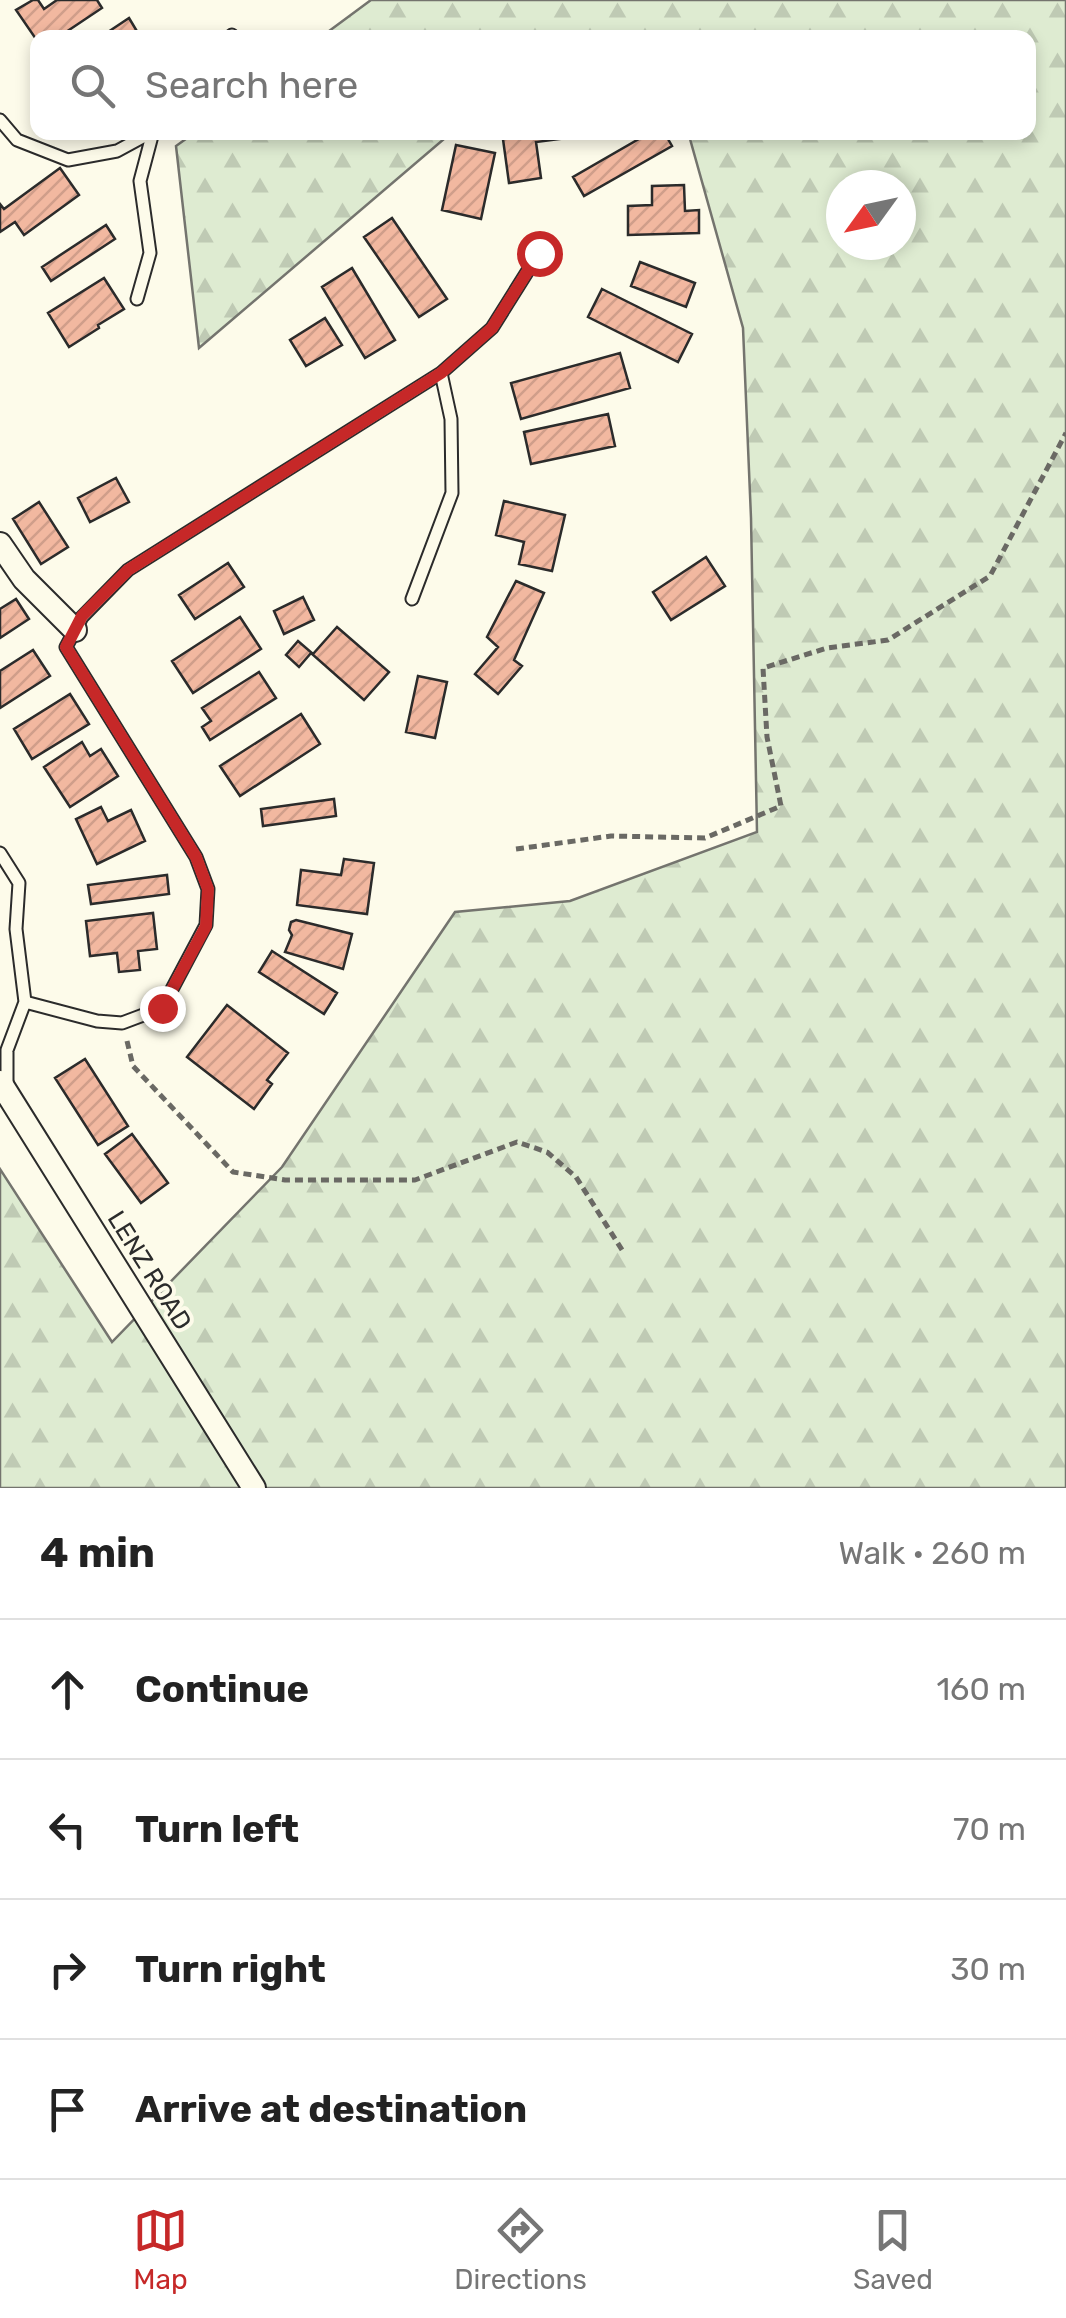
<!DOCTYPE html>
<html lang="en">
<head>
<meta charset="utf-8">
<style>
	:root { --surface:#fff; --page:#f2f2f2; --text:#222; --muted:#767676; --line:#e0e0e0; --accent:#c62828 }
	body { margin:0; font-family:Rubik,sans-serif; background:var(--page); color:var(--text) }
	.compass { position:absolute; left:826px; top:170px; width:90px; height:90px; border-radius:50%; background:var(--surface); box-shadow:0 5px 15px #0003; rotate:237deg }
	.stop { position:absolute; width:30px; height:30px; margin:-22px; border:8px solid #c62828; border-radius:50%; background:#fff }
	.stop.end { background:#c62828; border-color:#fff; box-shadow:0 2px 10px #0008 }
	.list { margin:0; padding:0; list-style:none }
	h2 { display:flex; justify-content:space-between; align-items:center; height:130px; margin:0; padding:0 40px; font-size:42px }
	h2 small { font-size:32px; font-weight:400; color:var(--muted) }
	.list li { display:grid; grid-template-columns:65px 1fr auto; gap:30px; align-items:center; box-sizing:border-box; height:140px; padding:0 40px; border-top:2px solid var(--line) }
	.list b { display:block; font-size:38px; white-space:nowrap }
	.list em { font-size:32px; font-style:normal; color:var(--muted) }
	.icon { flex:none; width:55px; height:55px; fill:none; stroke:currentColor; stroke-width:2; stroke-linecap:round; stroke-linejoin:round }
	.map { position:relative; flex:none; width:1066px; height:1488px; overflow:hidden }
	.search { position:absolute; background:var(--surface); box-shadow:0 5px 15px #0003; left:30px; right:30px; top:30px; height:110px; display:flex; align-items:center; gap:25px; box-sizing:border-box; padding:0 35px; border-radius:20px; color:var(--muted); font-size:38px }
	.sheet { height:690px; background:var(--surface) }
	nav { display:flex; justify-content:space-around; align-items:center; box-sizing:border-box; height:140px; border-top:2px solid var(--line); background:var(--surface); font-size:28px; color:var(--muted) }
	nav a { display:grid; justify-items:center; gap:5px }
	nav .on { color:var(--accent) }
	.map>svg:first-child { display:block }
</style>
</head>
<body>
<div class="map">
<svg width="1066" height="1488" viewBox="0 0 1066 1488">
	<defs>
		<pattern id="forest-firs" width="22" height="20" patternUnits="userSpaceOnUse" patternTransform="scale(2.5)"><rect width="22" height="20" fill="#deebd1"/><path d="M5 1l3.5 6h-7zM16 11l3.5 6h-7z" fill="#bfcab4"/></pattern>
		<pattern id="building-hatch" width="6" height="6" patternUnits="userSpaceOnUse" patternTransform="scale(2.5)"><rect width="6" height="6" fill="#f2b8a0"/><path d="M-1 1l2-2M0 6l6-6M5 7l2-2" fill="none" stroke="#d09e8a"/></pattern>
	</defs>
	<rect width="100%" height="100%" fill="#fdfbea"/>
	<path fill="url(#forest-firs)" stroke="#74746e" stroke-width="2.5" fill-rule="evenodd" d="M371,0H1066V1488H0V1169L112,1342L282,1167L455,912L570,901L757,832L751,518L743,328L690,139L672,133L1028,132V38L321,37ZM841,185H901V245H841Z
		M194,133V132L451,133L199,348L176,146Z"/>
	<path fill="url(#building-hatch)" stroke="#2b2b2b" stroke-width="2.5" d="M33,0H38L44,9L57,0H97L102,8L57,38H38V42L16,10Z
		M129,18L141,38H99Z
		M502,132H559L560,139L536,142L541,178L509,183Z
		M651,132H664L672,146L584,196L573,177Z
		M456,145L495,153L481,219L442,210Z
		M60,168L79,195L24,235L15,222L0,232V204L4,209Z
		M684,185L685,211L699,210V233L628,235V206L652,205V186Z
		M392,218L447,299L419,317L364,237Z
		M106,225L115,239L51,281L42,267Z
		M640,262L695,283L686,307L631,286Z
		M352,268L395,340L365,358L322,287Z
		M104,278L124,309L98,325L99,328L69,347L48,313Z
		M602,289L692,334L678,362L588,317Z
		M325,318L342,345L306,366L290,340Z
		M620,353L630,388L521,419L511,383Z
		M608,414L615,446L531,464L524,432Z
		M116,478L129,502L90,522L78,498Z
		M504,501L565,515L552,571L519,564L524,542L496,535Z
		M39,502L68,547L41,564L13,519Z
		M706,557L725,586L671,620L653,592Z
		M228,563L244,587L195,619L179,595Z
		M516,581L544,593L514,660L522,666L498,694L475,674L498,647L487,637Z
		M303,597L314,620L284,634L274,611Z
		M16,599L29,619L0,638V609Z
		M240,617L261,649L193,693L172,661Z
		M337,627L389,672L364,700L311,653L299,667L286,655L298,641L313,654Z
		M33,650L50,676L0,708V671Z
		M259,672L276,698L210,740L202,727L211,721L202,708Z
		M418,676L447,682L435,738L406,732Z
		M70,694L89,724L32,759L14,729Z
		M301,714L320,744L240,796L220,766Z
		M82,742L90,756L101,749L118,776L70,807L44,767Z
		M334,799L336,816L263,826L261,809Z
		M101,807L108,821L131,810L145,841L97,864L76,819Z
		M344,859L374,863L367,914L297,905L301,870L341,875Z
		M167,875L169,894L91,904L88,885Z
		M153,913L157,949L138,951L140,970L119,972L117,953L90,956L86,921Z
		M296,920L352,934L343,969L285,952L292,935L289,930L291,922Z
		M272,951L337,993L324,1014L259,972Z
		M227,1005L288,1053L267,1080L272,1084L254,1109L187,1057Z
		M85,1059L128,1126L98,1145L55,1078Z
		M132,1134L168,1183L141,1203L105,1154Z"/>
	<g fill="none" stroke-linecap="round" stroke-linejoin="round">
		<defs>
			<path id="lane" d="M231,38L232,35
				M0,120L17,140L68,160L117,151L152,132
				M137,299L150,253L140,181L153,132
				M412,599L452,493L451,419L441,373
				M0,853L19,883L16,929L25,1002L7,1050V1088
				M25,1002L97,1021L122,1023L162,1008L206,925L208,889L196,857L66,647L82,617L128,570L441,373L492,328L539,253"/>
			<path id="street" d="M0,544L24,579L75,630
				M0,1082L254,1488"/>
		</defs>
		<use href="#lane" stroke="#2b2b2b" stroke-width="15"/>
		<use href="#street" stroke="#2b2b2b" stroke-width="26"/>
		<path stroke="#6a6964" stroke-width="5" stroke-dasharray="8 5" stroke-linecap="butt" d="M516,849L611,836L705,838L781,806L767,737L763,668L827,648L888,640L990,576L1066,433
			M127,1041L133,1066L233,1172L285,1180H415L517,1142L547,1152L576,1177L624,1253"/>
		<use href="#lane" stroke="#fdfbea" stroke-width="11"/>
		<use href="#street" stroke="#fdfbea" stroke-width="22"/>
	</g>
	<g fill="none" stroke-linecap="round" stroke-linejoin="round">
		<path stroke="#c62828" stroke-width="12" d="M162,1008L206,926L208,889L196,857L66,647L82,616L128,570L441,373L492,328L539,253"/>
	</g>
	<g text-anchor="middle" stroke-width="8" stroke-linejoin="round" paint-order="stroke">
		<g font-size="25" fill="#2b2b2b" stroke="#fdfbea">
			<text transform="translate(150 1270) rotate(58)" y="9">LENZ ROAD</text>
		</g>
	</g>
</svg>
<svg class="compass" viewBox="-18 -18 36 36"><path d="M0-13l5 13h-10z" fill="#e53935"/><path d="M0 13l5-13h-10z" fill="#767676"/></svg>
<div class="stop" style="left:539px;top:253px"></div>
<div class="stop end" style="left:162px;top:1008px"></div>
<div class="search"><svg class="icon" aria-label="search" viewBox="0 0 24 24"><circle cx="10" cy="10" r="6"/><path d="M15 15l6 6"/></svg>Search here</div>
</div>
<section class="sheet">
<h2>4 min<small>Walk · 260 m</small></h2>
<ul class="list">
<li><svg class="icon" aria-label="ahead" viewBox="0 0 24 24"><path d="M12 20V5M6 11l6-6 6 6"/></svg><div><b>Continue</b></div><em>160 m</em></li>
<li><svg class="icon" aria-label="left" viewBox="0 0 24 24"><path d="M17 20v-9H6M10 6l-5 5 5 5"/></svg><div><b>Turn left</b></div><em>70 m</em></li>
<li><svg class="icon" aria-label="right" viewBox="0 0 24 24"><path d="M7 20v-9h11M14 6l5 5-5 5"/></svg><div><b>Turn right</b></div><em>30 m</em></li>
<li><svg class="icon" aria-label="arrive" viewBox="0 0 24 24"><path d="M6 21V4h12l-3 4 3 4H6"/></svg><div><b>Arrive at destination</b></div></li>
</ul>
</section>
<nav>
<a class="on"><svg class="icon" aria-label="map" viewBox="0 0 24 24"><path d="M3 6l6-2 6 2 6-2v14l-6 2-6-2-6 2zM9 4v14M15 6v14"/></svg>Map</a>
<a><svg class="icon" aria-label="directions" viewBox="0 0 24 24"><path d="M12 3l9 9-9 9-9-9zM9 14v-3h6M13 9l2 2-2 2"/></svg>Directions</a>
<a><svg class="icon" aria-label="saved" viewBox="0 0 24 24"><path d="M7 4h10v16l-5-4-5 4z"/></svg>Saved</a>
</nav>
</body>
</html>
